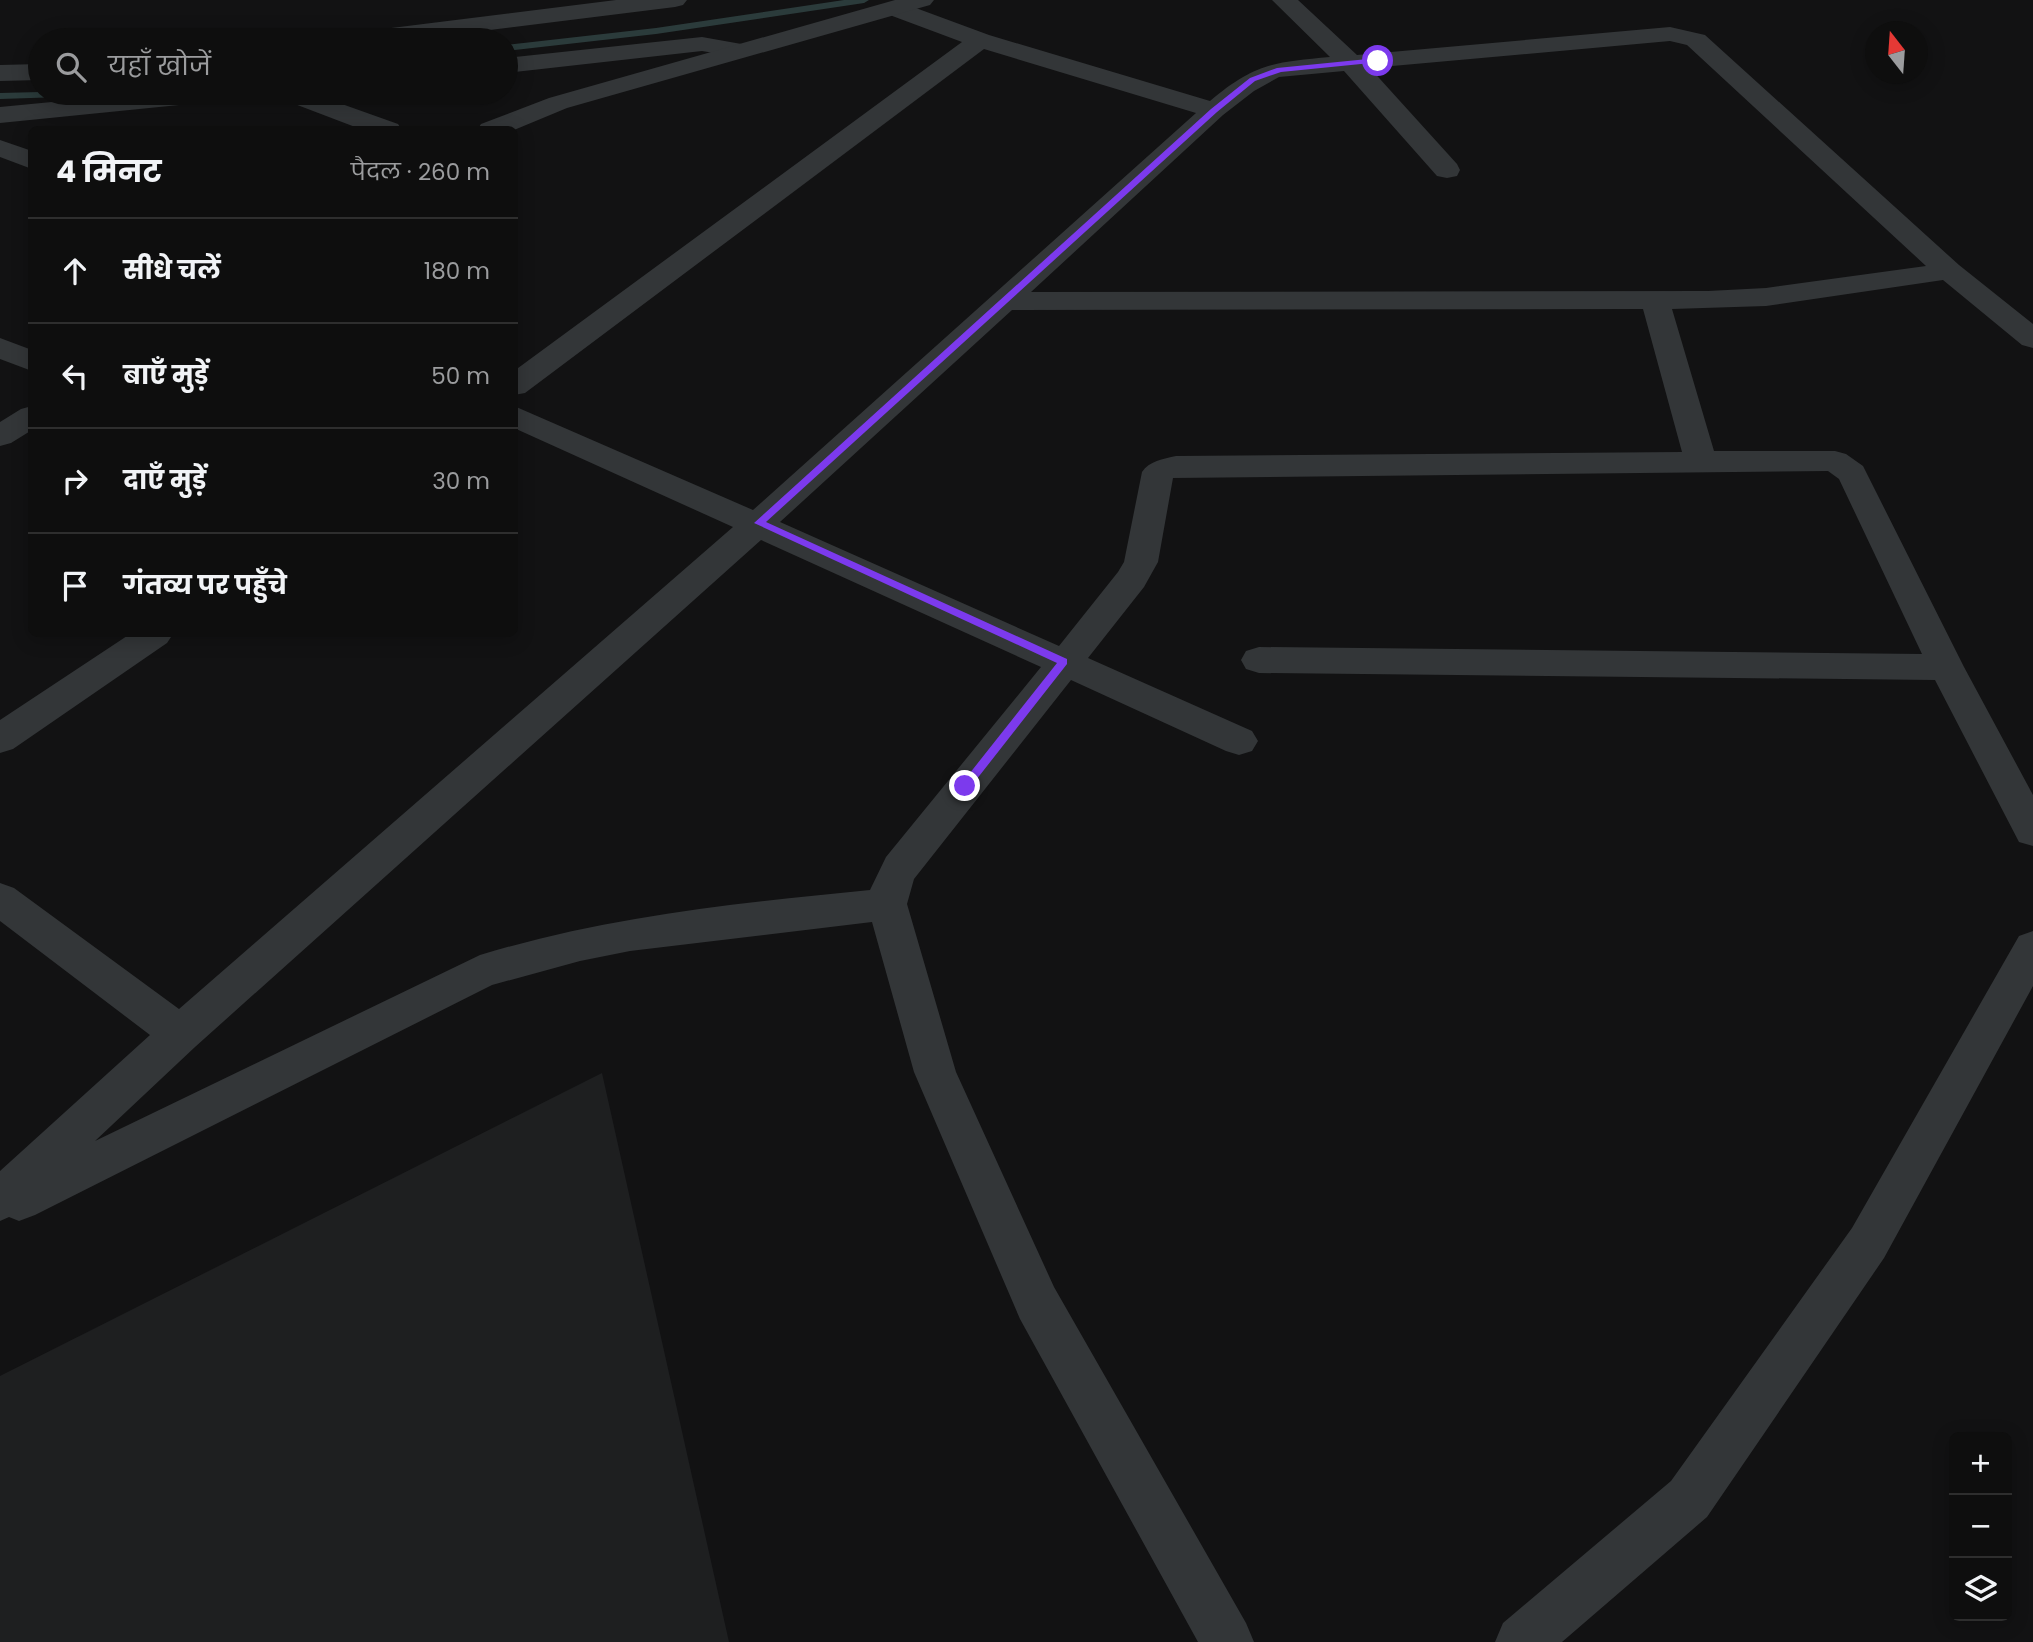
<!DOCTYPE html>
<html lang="hi">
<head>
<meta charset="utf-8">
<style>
	:root { --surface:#0e0e0e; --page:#171717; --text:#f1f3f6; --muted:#9b9c9e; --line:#2e2e2e }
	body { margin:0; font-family:Poppins,"Noto Sans Devanagari",sans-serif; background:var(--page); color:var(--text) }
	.controls { position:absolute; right:21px; bottom:21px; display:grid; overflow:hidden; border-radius:10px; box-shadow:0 4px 18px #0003 }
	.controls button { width:63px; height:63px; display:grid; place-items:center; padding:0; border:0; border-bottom:2px solid var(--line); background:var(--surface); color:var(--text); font:35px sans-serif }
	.compass { position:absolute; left:1865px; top:21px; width:63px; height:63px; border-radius:50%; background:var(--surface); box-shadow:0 4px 18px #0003; rotate:343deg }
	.stop { position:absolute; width:21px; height:21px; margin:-16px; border:5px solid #7c3aed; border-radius:50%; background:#fff }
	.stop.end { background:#7c3aed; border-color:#fff; box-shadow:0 2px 7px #0008 }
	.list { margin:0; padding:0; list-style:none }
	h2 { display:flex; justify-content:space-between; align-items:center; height:91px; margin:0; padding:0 28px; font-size:30px }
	h2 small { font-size:23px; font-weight:400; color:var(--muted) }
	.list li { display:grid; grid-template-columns:46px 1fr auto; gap:21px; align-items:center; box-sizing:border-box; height:105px; padding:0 28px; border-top:2px solid var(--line) }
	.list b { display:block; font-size:26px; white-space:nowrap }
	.list em { font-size:23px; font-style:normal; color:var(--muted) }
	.icon { flex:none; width:38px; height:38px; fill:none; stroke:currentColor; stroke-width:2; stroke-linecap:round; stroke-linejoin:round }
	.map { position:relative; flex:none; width:2033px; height:1642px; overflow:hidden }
	.search { position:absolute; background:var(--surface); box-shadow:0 4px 18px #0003; left:28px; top:28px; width:490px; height:77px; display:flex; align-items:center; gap:18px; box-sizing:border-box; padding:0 24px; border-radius:38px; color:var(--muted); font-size:26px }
	.panel { position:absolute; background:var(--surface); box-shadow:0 4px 18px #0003; left:28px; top:126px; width:490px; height:511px; border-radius:10px }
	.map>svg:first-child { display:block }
</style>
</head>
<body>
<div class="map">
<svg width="2033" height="1642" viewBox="0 0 2033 1642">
	<rect width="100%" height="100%" fill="#121213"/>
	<path fill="#1e1f20" d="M602,1073L729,1642H0V1376Z"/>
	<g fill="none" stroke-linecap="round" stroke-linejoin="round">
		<path fill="#2b3b3b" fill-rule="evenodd" d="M844,0H869L864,3L656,34L506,51V45L656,28Z
			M40,92V93H98L93,96L0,99V93Z"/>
		<path fill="#333638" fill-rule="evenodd" d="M616,0H687L683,5L675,7L409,40H339L342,35L351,33Z
			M1272,0H1298L1357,55L1670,27L1705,35L1959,265L2033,324V348L2022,345L1943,280L1766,306L1672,309L1714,451H1835L1846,454L1863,466L1964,667L2033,795V846L2019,842L1935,680L1259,673L1246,669L1241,660L1246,651L1259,647L1922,654L1839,479L1828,471L1173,478L1158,562L1144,587L1088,658L1252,731L1258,741L1252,751L1239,755L1226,751L1071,680L914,879L907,904L956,1072L1054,1287L1246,1623L1254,1642H1198L1020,1319L914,1072L872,922L630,951L580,961L492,985L35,1215L19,1221L9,1217L0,1221V1171L150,1035L0,921V883L14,888L179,1009L733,527L514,428V406L753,510L1196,113L984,49L525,393L514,395V371L962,42L887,14L884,9L887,4L896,2L905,4L989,35L1210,101C1254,64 1274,62 1330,57ZM1670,41L1687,45L1926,266L1766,288L1708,291L1031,292L1223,115L1254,91L1279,77L1344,71L1437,176L1447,178L1457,176L1460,170L1457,164L1370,68ZM1643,309L1682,452L1176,456C1163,459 1149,461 1142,472L1124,562L1118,572L1059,646L780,522L1012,310ZM761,540L1041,667L886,857L870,890C737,903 608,916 480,955L95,1141L195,1047Z
			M702,37L747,45L750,50L747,55L738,57L702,51L506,73V58Z
			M40,64V80L0,81V65Z
			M145,93H232L228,98L219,101L0,123V107Z
			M275,93H311L398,124L402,130H363L279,98Z
			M0,140L32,151V169L0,157Z
			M0,338L32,350V371L0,359Z
			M130,634H173L167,643L13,749L0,753V720Z
			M2033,931V986L1884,1258L1707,1517L1562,1642H1495L1503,1623L1671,1481L1852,1228L2019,936Z"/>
		<path fill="#333638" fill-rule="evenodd" d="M895,0H934L930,5L567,108L514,130H477L481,124L549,98Z
			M32,406V430L11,443L0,446V422L21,409Z"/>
	</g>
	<path fill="#7c3aed" d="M1378,58L1381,62L1281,72L1255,81L1217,112L766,522L1067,659V664L969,789H962V783L1057,663L754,523L1211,109L1250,78L1277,68Z"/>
</svg>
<div class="controls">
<button>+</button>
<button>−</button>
<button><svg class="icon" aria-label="layers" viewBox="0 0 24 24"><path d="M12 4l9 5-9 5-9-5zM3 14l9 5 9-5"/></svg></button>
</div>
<svg class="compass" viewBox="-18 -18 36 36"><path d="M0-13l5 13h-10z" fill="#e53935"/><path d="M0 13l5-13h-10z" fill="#9b9c9e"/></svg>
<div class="stop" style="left:1378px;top:61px"></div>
<div class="stop end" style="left:965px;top:786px"></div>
<div class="search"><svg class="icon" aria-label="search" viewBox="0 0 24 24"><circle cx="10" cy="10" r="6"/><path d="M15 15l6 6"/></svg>यहाँ खोजें</div>
<section class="panel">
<h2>4 मिनट<small>पैदल · 260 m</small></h2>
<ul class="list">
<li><svg class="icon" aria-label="ahead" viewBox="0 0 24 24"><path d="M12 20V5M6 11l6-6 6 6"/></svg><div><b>सीधे चलें</b></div><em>180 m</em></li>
<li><svg class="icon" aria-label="left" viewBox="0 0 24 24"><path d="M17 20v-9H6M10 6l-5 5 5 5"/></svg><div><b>बाएँ मुड़ें</b></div><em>50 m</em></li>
<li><svg class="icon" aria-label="right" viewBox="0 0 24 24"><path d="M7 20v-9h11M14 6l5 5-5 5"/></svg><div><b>दाएँ मुड़ें</b></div><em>30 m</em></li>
<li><svg class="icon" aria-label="arrive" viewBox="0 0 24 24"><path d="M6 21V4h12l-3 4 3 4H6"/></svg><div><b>गंतव्य पर पहुँचे</b></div></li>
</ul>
</section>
</div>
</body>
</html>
